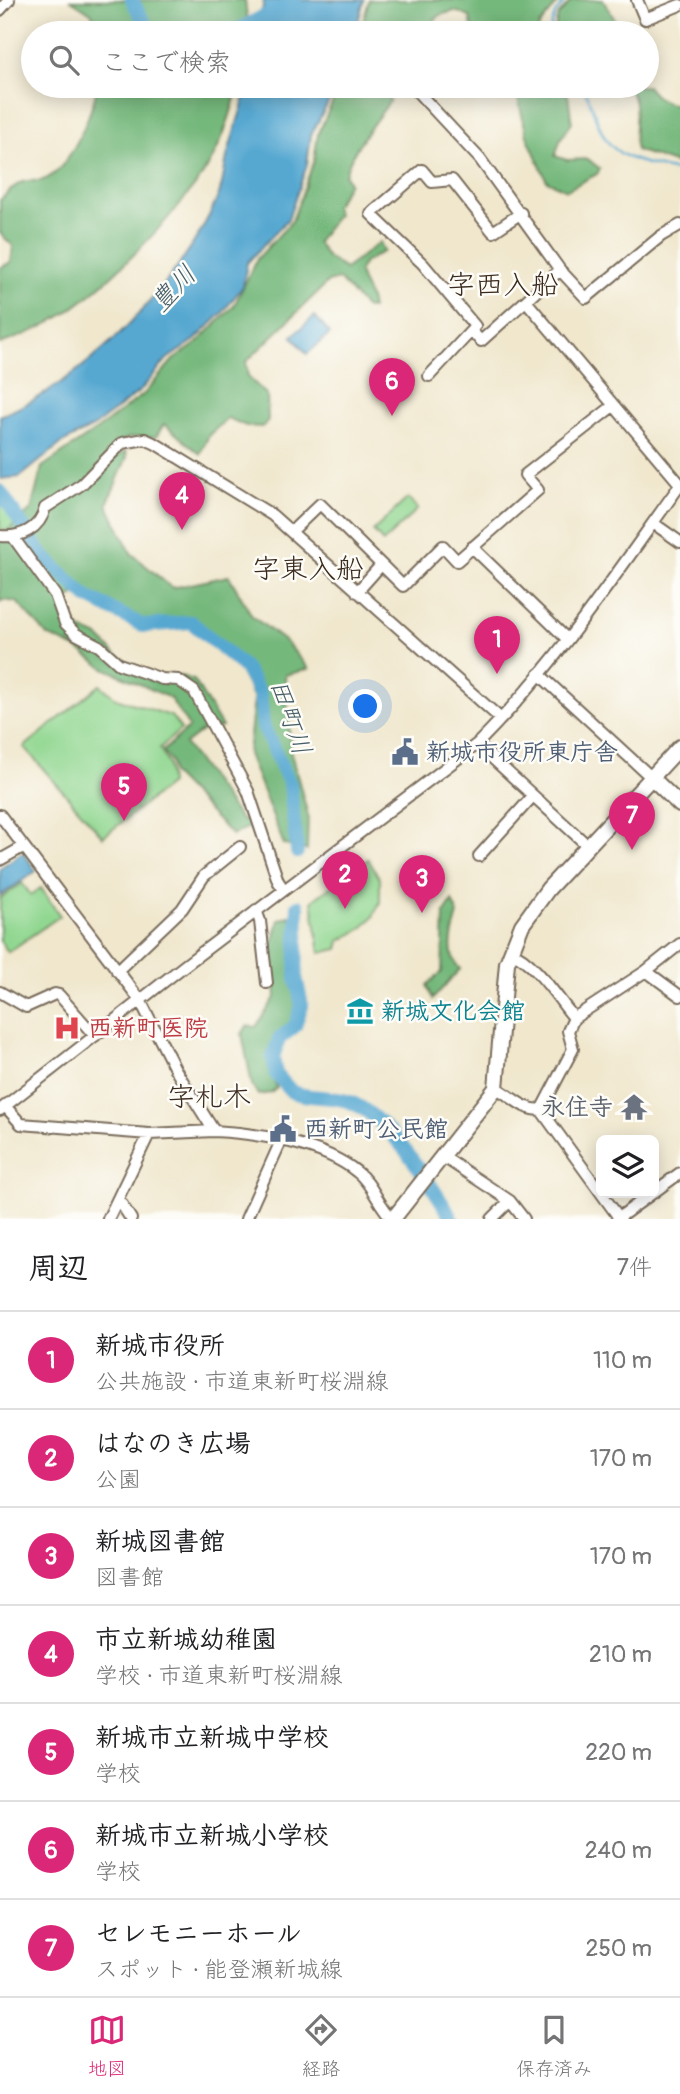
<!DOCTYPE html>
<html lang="ja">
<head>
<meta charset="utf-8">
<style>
	:root { --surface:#fff; --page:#f2f2f2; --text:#202124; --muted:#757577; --line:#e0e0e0; --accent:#db2777 }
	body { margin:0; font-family:Pangolin,"Klee One",sans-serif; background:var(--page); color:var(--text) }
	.controls { position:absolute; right:21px; bottom:21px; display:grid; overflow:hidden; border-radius:10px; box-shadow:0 4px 18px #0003 }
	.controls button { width:63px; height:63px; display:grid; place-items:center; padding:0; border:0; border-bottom:2px solid var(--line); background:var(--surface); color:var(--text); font:35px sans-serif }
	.you { position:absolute; left:366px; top:707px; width:24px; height:24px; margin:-18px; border:5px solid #fff; border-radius:50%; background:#1a73e8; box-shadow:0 0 0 10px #1a73e833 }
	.badge { display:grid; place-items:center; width:46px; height:46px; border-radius:50%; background:var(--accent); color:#fff; font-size:23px; font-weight:700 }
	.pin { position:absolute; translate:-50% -58px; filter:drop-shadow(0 2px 4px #0008) }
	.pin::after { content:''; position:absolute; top:37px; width:24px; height:21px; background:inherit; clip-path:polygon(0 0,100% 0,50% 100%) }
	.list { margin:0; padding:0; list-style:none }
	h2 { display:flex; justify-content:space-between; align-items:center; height:91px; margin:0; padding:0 28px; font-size:30px }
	h2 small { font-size:23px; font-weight:400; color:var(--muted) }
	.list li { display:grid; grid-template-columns:46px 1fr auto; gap:21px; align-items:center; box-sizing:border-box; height:98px; padding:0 28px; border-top:2px solid var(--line) }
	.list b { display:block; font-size:26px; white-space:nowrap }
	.list p { margin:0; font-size:23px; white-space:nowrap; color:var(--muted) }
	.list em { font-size:23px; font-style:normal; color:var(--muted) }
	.icon { flex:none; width:38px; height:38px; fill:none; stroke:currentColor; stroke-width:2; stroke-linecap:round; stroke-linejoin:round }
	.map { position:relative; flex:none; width:680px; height:1219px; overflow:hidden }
	.search { position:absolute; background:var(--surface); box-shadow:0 4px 18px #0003; left:21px; right:21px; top:21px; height:77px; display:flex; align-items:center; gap:18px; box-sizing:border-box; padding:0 24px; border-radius:38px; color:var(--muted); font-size:26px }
	.sheet { height:777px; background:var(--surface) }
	nav { display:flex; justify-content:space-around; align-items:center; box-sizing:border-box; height:98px; border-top:2px solid var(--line); background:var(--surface); font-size:19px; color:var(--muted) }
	nav a { display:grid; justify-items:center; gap:4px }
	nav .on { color:var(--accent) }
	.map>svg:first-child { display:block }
</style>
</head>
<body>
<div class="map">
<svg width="680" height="1219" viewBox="0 0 680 1219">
	<rect width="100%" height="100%" fill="#fdfcf7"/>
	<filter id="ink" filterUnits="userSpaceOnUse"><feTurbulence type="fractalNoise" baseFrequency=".0143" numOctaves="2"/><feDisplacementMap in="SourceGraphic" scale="14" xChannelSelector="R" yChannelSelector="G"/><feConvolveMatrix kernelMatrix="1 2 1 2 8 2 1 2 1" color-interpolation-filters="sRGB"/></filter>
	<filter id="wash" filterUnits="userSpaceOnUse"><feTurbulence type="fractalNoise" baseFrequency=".00686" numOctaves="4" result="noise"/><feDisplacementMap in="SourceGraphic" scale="28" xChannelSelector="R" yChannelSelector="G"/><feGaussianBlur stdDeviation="1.57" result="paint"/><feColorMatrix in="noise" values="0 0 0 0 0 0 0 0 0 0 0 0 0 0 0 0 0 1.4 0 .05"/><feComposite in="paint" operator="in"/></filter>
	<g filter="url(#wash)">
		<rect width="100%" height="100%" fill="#f0e7cd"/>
		<path fill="#91d791" stroke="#668058" stroke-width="2" d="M408,498L418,509L383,542L373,531Z
			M0,500L16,525L13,532L0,529Z
			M100,685L116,698L171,716L181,729L160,748L168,764L170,784L103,837L24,747Z
			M368,859L380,879V902L373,917L361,929L340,941L338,949L320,953L312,901Z
			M22,883L31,895L41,888L60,916L8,952L0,941V899Z"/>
		<path fill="#74b87b" stroke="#58714c" stroke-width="2" d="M71,0H245L249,33H102L91,13Z
			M369,0H560L539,26L538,33H485L472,28L470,17L455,11L440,15L422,33H360Z
			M572,0H603L623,33H554L558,16Z
			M97,86H238C230,120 218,156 196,184C163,227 97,298 49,323C34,332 16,338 0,344V268L11,262L13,246L0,233V200C7,194 17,182 26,181C32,180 38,182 43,180C69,172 94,110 97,86Z
			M340,86H386L390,101C376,120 350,152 345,175L349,183L335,206L337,215L317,242L327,257L345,269L380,242L384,251L364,263L359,271C361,285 372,296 372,309L365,307L339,279L328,282L246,362L248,377L267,395L268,421L262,427L246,426L228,418L209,435L200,454L164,424L156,437C139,438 125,433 112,449L118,456L126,451L127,457L107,504L131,553L172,588L229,576L252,616L287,643L309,669L285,675L291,753L308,815L307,850L284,845L248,754L254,698L240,671L187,626L147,623L103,610L77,593L64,602L78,628L99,637L117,656L155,676H181L194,680L222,727L202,731L185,744L242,821L253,817L255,824L232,835L172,774L171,762L163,751L189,727L170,698L104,668L76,648L47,635L17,602L3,600L0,603V537L31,510L42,467L98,429L145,393L173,360L196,344L234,306L257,259L292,221L314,161L318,134Z
			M515,86H558L568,95L572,123L561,138L555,156L567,160L588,159L600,169L597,174L567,190L547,181L527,136Z
			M623,86H647C654,96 666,106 680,104V165L636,150C630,131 645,97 623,86Z
			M452,901L458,914C453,933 445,953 460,969L433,999L427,985L442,972L444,914Z
			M289,916L295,923C296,941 302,1006 297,1017C292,1028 279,1037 272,1047V1076L277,1088L271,1093L258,1095L252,1085L242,1034L247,1026L256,1027L276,996L271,950L279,920Z"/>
		<path fill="#57a8d1" stroke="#496978" stroke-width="2" d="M264,0H364L355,33H258Z
			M248,86H337L311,135L307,165L288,219L247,263L243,286L223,312L195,340L167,359L141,390L95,426L62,443L20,477L0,479V416C85,383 181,282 217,199C223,186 224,171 227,157C233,133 242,110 248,86Z
			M315,316L330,334L307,354L292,336Z
			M23,852L36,871L0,896V868Z"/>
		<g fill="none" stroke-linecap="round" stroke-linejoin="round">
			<path stroke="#57a8d1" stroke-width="2.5" d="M549,33L555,14L566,0
				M582,86C592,101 595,120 604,136C618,162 654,165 680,172"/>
			<path stroke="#57a8d1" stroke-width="14" d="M132,0L150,33
				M232,33L295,0
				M0,491L42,555L87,597L144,626L191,622L245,668L260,695L263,726L290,784L297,852
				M298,906L296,977L302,1006L295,1026L279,1039L273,1057L276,1074L292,1092C310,1099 331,1095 350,1102C386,1115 433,1186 452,1219"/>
		</g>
	</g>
	<g filter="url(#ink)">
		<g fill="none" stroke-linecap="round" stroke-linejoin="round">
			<defs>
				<path id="minor" d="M637,0L645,19L680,5
					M0,10L9,0
					M412,86L480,159L560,270L481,341L471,331L475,326L423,264L371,214L422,170L432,182L452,180L493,232L521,213
					M560,270L586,298L661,236L680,225
					M526,301L680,484
					M429,376L471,331
					M653,523L680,542
					M291,532L320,504L403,586L443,546L457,561L538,490L525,475L613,406
					M0,536C21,538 40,529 45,508L82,484L122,443L145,439L156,444L272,515L501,719
					M13,537L55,595L65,623L76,634L99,646L119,664L162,679L178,680L194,691L248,791L278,881L284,890
					M472,547L567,639
					M357,592L381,565
					M539,674L652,778
					M477,744L588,846
					M0,815L140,1000L175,1069L214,1131C257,1133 323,1144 357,1172C373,1184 378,1206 393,1219
					M479,856L532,797
					M0,860L23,847
					M256,910L260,921L267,983
					M510,952C533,959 559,1000 574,1018L646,971L680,944
					M117,971L182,909L204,876L240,847
					M646,971L680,996
					M0,992L26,1007L55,994L59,995L95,1036
					M496,1088C512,1096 522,1110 541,1110L620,1219
					M5,1106L21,1124L149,1134L214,1131
					M0,1110L184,966L477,744C554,667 616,574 680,485
					M541,1110L573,1049L568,1031L574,1018
					M442,1156L510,1201L524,1219
					M119,1200L131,1219
					M108,1219L149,1134
					M246,1219L281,1141
					M492,1219L510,1201
					M617,1219L680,1173"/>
				<path id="major" d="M652,778L680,805
					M393,1219L496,1088L507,963L522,925L548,889L680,747"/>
			</defs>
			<use href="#minor" stroke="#7a6c5b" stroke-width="14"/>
			<use href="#major" stroke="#7a6c5b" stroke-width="18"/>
			<use href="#minor" stroke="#fff" stroke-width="10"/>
			<use href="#major" stroke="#fff" stroke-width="14"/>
		</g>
	</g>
	<defs>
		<symbol id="civic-bare" viewBox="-9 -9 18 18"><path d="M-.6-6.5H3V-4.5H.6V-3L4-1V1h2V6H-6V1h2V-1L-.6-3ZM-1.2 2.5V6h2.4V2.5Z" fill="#5c6f8a" stroke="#fdfcf7" stroke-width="2.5" paint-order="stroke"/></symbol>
		<symbol id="museum-bare" viewBox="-9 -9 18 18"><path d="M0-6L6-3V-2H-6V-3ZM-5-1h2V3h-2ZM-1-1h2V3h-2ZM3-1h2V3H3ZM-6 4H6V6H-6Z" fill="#0f9aa8" stroke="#fdfcf7" stroke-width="2.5" paint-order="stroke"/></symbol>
		<symbol id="hospital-bare" viewBox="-9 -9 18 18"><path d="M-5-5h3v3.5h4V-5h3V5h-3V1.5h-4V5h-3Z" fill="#e0444e" stroke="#fdfcf7" stroke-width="2.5" paint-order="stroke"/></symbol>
		<symbol id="temple-bare" viewBox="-9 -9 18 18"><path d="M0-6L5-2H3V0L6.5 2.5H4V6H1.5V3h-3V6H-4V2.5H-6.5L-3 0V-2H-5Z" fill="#6b7280" stroke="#fdfcf7" stroke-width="2.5" paint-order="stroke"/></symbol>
	</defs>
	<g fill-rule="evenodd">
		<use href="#civic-bare" x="386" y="733" width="38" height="38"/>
		<use href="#museum-bare" x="341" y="992" width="38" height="38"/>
		<use href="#hospital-bare" x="48" y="1009" width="38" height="38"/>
		<use href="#temple-bare" x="615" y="1088" width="38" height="38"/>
		<use href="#civic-bare" x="264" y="1110" width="38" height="38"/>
	</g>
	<g text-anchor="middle" stroke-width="5" stroke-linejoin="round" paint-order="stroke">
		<g font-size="24" font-weight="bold" fill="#4e5e75" stroke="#fdfcf7" text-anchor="start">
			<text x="426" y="760">新城市役所東庁舎</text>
			<text x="304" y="1137">西新町公民館</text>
		</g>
		<g font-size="24" font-weight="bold" fill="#0d838f" stroke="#fdfcf7" text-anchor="start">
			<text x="381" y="1019">新城文化会館</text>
		</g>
		<g font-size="24" font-weight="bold" fill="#be3a42" stroke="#fdfcf7" text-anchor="start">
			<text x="88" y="1036">西新町医院</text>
		</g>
		<g font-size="24" font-weight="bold" fill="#5b616d" stroke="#fdfcf7" text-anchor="end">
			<text x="613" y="1115">永住寺</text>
		</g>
		<g font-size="26" font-style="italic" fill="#465c66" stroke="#fdfcf7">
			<text transform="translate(173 288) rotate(-46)" y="9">豊川</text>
			<text transform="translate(291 717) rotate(71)" y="9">田町川</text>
		</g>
		<g font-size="28" fill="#3b2a1e" stroke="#fdfcf7">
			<text x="503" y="294">字西入船</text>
			<text x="308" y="578">字東入船</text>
			<text x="209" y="1106">字札木</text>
		</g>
	</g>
</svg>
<div class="controls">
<button><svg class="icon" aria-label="layers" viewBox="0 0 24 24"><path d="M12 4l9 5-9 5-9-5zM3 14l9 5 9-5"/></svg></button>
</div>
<div class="you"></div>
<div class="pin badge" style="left:497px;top:674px">1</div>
<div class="pin badge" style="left:345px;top:909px">2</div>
<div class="pin badge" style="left:422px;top:913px">3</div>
<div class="pin badge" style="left:182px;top:530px">4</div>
<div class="pin badge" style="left:124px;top:821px">5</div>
<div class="pin badge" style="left:392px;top:416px">6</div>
<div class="pin badge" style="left:632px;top:850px">7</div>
<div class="search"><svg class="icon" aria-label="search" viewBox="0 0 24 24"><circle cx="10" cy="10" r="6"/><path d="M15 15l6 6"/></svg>ここで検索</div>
</div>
<section class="sheet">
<h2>周辺<small>7件</small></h2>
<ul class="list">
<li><span class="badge">1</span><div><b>新城市役所</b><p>公共施設 · 市道東新町桜淵線</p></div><em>110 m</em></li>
<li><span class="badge">2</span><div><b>はなのき広場</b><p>公園</p></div><em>170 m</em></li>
<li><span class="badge">3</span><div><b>新城図書館</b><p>図書館</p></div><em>170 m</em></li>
<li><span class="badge">4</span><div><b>市立新城幼稚園</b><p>学校 · 市道東新町桜淵線</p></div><em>210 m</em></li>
<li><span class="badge">5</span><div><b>新城市立新城中学校</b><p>学校</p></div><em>220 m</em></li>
<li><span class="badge">6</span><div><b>新城市立新城小学校</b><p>学校</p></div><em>240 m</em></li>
<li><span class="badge">7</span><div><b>セレモニーホール</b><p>スポット · 能登瀬新城線</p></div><em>250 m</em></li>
</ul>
</section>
<nav>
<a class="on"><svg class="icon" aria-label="map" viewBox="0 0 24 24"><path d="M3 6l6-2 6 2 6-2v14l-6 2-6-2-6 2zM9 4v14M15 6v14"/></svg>地図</a>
<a><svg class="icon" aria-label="directions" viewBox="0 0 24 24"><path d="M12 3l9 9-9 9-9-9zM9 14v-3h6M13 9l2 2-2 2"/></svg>経路</a>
<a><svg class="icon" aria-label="saved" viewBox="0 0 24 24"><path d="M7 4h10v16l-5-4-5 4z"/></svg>保存済み</a>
</nav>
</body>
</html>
